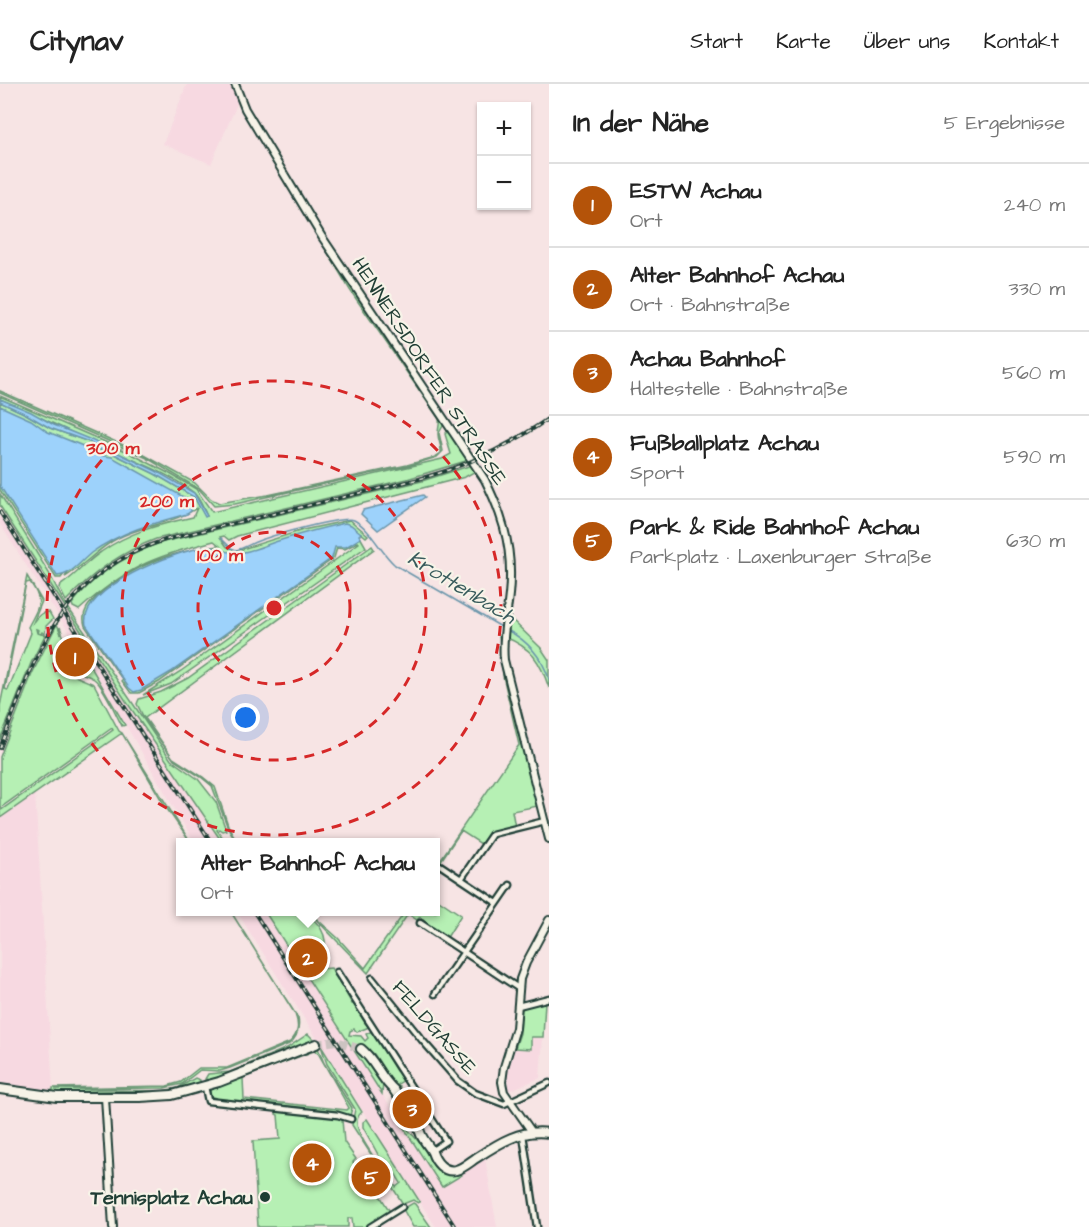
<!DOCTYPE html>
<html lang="de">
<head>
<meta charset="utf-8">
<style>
	:root { --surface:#fff; --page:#f6f6f6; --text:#222; --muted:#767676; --line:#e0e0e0; --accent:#b45309 }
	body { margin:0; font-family:"Architects Daughter",sans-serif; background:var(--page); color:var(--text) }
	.controls { position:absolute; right:18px; top:18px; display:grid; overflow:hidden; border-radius:0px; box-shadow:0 2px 4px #0004 }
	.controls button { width:54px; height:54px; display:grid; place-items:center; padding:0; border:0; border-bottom:2px solid var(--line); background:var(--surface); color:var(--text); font:30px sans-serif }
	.you { position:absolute; left:246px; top:634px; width:21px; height:21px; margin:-15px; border:4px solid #fff; border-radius:50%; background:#1a73e8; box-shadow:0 0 0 9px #1a73e833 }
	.badge { display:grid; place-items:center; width:39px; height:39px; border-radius:50%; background:var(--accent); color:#fff; font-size:20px; font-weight:700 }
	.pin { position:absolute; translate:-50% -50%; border:3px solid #fff; box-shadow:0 2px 6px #0006 }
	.popup { position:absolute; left:176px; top:754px; width:264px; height:78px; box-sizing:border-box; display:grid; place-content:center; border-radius:0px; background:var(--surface); filter:drop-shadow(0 2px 4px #0005); font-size:20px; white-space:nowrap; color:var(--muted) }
	.popup b { font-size:22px; color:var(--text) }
	.popup::after { content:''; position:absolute; left:50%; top:100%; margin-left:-12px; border:12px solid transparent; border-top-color:var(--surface) }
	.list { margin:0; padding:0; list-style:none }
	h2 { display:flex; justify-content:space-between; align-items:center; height:78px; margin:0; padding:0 24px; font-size:26px }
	h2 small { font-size:20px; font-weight:400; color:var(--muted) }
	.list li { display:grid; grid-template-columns:39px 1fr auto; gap:18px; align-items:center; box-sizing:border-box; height:84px; padding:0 24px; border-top:2px solid var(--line) }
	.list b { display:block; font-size:22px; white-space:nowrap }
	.list p { margin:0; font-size:20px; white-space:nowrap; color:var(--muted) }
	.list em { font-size:20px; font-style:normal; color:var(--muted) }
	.map { position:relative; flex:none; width:549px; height:1143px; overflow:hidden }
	header { display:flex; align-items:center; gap:36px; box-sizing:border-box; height:84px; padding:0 30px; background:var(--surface); border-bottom:2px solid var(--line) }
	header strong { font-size:28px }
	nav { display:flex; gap:33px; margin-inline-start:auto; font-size:21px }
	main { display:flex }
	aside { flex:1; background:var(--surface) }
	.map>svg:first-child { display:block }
</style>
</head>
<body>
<header>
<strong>Citynav</strong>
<nav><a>Start</a><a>Karte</a><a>Über uns</a><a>Kontakt</a></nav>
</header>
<main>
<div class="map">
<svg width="549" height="1143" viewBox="0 0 549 1143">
	<rect width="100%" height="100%" fill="#f7e4e4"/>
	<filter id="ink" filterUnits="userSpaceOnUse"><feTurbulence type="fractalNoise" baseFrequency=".0167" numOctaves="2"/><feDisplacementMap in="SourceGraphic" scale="12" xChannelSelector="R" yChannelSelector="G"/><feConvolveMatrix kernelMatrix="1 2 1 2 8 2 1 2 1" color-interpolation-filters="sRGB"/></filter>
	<g filter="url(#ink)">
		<path fill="#f7d9e1" d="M187,0H233L238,18L211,80L163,60Z
			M459,379L464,384L422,397L159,459L136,468L114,480L92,497L75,515L70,512L107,480L131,465L157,455L407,395Z
			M0,422L126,617L222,758H194L100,597L0,440Z
			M47,541L54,545L32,590L0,673V656Z
			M35,709L53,1006L49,1007L0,1000V734Z
			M237,828H265L442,1103L485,1074L497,1143H436Z
			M531,952L543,953L540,994L508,1007V986L515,964L530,965Z"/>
		<path fill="#b6f0b4" stroke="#6a9674" stroke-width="1.5" fill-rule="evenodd" d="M236,11L444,340L439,349L443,367L437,373L414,380L235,420L214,422L199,405L147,374L0,309V307L139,368L195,399L211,415L219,419L268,411L407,381L435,373L441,369C442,362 438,357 438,350C438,344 440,341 439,335L350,206L238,18Z
			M0,312L128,368L170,390L196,405L212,428L442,375L451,370L445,350L447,348L451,350L469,376L407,395L156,455C121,468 91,490 66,517L60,505L61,501C75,492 87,477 101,468C129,448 161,440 193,433L197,424C175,439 143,441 118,454C98,464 84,482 65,493L69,487L67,486L61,494H56L0,406V318L26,330L50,344L89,358L102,367L114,370L155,390L194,413L205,432H207C203,424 200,414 193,408C167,388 135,377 106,364C70,348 36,331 0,315Z
			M472,381L474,388L465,393L237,452L229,456L224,452L220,453L227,463L236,467L303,446L350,436L368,451L366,453L361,449L359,451L366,463L171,600L143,611L181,587L359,459L358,458L345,465L337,464L334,474L159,598L139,609H131L122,597L124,593L119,591L85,542C80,526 91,518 102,508C137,479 176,466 220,462L214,457C152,473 127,483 79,526L73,523L72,520C94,490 125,472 159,459L422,397Z
			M0,410L49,489L63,516L171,676L198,695L216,718L226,746L222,747L219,745L217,746L226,758H222L126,617L0,422Z
			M372,462L374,465L145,634L173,674L203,693L215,703L228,741L237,758L228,744L212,702L201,693L174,676L144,634L137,620L139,615L161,608L188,594Z
			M27,492L42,517L33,539C38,535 38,528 49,528L53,535L46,542L45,550L42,548L41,550L38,549L39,546L36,545L37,549L45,551L31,579L0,656V622ZM30,498C45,519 38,523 28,543L31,549L8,606L5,605L26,499Z
			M509,533L541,564L549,576V604C540,577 532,564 505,553Z
			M57,540L61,550L60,543L64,554L60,569L65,579L77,593L94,600L119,647L122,649L190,758L165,722L122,649L0,734V727L113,646L112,644L0,724V673L32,590Z
			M499,551L501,552L505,594L538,722L512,727L515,743L488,750L481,760L461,747L438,781L441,783L436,790V782L519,661L503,592Z
			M74,578L78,584L82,582L84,584L88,581V578L125,641L122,642C116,631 104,602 94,595C85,589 77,590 69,580Z
			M436,814L461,831L446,855L420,833L417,836L408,830L368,889L309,828L338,854L365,884L405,828H436Z
			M231,828L298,934C300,945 298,953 289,960L230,984L220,987L200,986L182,1000L164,1004L55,1005L162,1007L178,1004L195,994L200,996V999L167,1009L53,1010L0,1002V1000L49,1007L53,1006V1004L167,1002L181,998L199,984H227L290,958C299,949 299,941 295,930Z
			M265,828H305L311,833L305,840L314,836C327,849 328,862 320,878L306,862L297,868L311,891L320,885L331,884C339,896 345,908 352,920H354L365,939L369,943L357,948L354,945L350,947L349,951L361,952L365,957L368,954L366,950L372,947L396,987H398L404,996L398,1000L400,1003H395L374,970L365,963H363L365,974L383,999L382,1010Z
			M545,918L543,953H531V965L515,964L520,949L522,924Z
			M308,950L315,957H312L214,997L205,995L208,990L230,988L287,964Z
			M321,962L362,1028C347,1040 370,1064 376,1078L352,1041L355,1025L327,980Z
			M318,964L324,979L352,1024L350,1032L340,1029L221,1016L210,1012V1006L213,1003ZM314,967L318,969L349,1024L347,1026L244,1015L243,994Z
			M277,1026L339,1034L342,1036L344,1058L356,1075L353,1078L362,1093L366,1092L368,1095L365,1097L375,1112L379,1110L389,1126L388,1128L366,1143H353L352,1134H348V1143H258L253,1057L280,1055L278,1031L276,1030Z
			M367,1035L420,1118L418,1119L413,1116L403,1120L391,1101L393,1099L396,1103L401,1099L396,1091L390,1094L393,1098L390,1100L386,1089L390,1085L385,1075L381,1076L363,1043V1038Z
			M400,1038L403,1039C408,1046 413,1051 418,1057C433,1074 433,1092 461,1089L462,1091L442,1103Z
			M413,1119L415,1120L431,1143H413L403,1125Z"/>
		<path fill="#9dd2fb" stroke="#6b96ab" stroke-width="1.5" d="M0,315L31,328L54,341L89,355L156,387L194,409L207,432L205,433L194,413L155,390L114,370L102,367L89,358L50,344L26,330L0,318Z
			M0,322L31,336L48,348L88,364L98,371L112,373L189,416L192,419L191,427L187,430C153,439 120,448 91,469C80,478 72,491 57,492L0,402Z
			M423,411L425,413L378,446L361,430L363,426Z
			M345,439L351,441L361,449L359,451L361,454L346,463H335L332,474L171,588L141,606L134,608L129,604L86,541C78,504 178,466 206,463C217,462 228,470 238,469C251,468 265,461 278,457C300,450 322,444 345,439Z"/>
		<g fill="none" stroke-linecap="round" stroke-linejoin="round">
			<path stroke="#6b96ab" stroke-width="1.5" d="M221,454L231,464L236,466C244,464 250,460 258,457C271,452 344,431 354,436C371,445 380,468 395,481L503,544
				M507,546C528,557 542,573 549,595"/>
			<path stroke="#ccc3c1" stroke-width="8" stroke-dasharray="8 4" stroke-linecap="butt" d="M316,960L336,957L361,965"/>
			<defs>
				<path id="minor" d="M440,781L497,819
					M461,795L492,750L545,737
					M420,839L518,904
					M337,888L446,1057L431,1067
					M372,894L422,956L458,997L475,1009L504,1020L549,999
					M435,910L510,801
					M518,922L549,914
					M205,1003L208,1017L338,1031L351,1035
					M523,1051L537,1143
					M370,1143L402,1123"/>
				<path id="tertiary" d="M235,0L245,25L322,153L485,396C501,428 511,458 510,494C510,522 501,548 504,576L549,755
					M105,1013L113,1143
					M532,1048L504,1008L502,998L504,983L516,944L520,895L526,879L549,836"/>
				<path id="primary" d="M361,965C375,976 380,994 394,1006L419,1044C420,1054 428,1060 432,1068C435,1077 443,1089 456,1086C462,1085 470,1078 476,1074C499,1059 520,1045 549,1049
					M0,1005L57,1013H140L172,1011L219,998L316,960"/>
			</defs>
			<use href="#minor" stroke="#1f3d34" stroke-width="9"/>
			<use href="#tertiary" stroke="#1f3d34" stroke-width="10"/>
			<use href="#primary" stroke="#1f3d34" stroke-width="12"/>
			<use href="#minor" stroke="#f7f3e8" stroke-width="4.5"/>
			<use href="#tertiary" stroke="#f7f3e8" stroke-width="6"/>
			<use href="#primary" stroke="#f7f3e8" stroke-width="8"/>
			<defs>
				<path id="rail" d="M0,428L211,758
					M0,664C37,569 60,488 168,455L419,395C467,382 508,363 549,334
					M254,828L455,1143"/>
			</defs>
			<use href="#rail" stroke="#1f3d34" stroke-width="4"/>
			<use href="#rail" stroke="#f7f3e8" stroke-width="1.5" stroke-dasharray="4.5" stroke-linecap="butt"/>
		</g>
	</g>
	<g fill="none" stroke="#d62828" stroke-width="3" stroke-dasharray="10 8">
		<circle cx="274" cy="524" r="76"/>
		<circle cx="274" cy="524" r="152"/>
		<circle cx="274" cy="524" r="227"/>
	</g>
	<circle fill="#1f3d34" stroke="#f7f3e8" stroke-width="2" cx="265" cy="1113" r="6"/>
	<g text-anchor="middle" stroke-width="4.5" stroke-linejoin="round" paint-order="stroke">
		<g font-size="20" fill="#1f3d34" stroke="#f7f3e8">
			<text transform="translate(430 287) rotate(57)" y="7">HENNERSDORFER STRASSE</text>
			<text transform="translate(435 943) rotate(49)" y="7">FELDGASSE</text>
		</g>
		<g font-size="20" font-weight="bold" fill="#1f3d34" stroke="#f7f3e8" text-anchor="end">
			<text x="253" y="1120">Tennisplatz Achau</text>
		</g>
		<g font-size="21" font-style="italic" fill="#385b5c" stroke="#f7f3e8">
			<text transform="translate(462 503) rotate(31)" y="7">Krottenbach</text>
		</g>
	</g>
	<circle cx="274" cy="524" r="9" fill="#d62828" stroke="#f7f3e8" stroke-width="3"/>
	<g font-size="18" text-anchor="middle" font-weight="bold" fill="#d62828" stroke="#f7f3e8" stroke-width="4.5" stroke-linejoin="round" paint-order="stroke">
		<text x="113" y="370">300 m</text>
		<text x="167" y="423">200 m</text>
		<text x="220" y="477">100 m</text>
	</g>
</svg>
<div class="controls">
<button>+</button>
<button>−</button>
</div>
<div class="you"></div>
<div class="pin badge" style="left:75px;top:573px">1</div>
<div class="pin badge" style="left:308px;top:874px">2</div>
<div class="popup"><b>Alter Bahnhof Achau</b>Ort</div>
<div class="pin badge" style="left:412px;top:1025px">3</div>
<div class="pin badge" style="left:312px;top:1079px">4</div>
<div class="pin badge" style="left:371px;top:1093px">5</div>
</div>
<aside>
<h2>In der Nähe<small>5 Ergebnisse</small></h2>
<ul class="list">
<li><span class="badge">1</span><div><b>ESTW Achau</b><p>Ort</p></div><em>240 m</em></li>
<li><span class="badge">2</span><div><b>Alter Bahnhof Achau</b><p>Ort · Bahnstraße</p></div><em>330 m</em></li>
<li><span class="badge">3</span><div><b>Achau Bahnhof</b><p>Haltestelle · Bahnstraße</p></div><em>560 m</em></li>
<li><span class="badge">4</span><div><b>Fußballplatz Achau</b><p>Sport</p></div><em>590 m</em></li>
<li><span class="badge">5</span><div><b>Park &amp; Ride Bahnhof Achau</b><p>Parkplatz · Laxenburger Straße</p></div><em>630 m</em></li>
</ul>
</aside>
</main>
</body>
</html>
